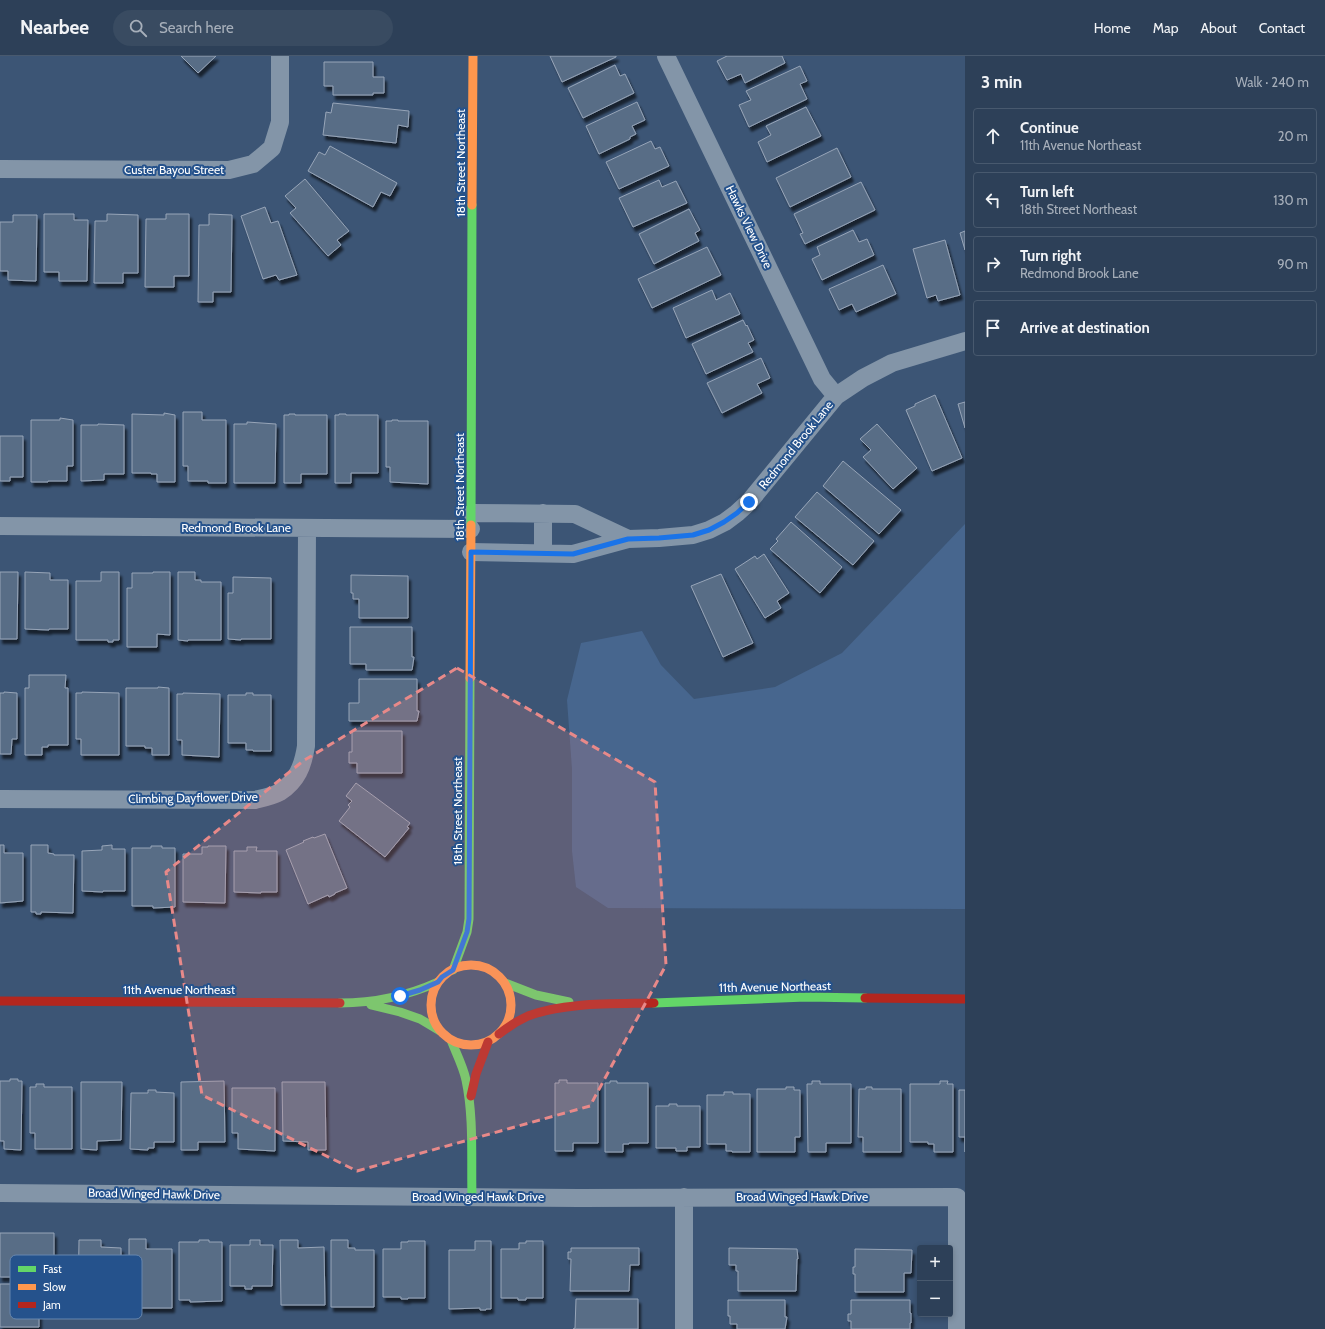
<!DOCTYPE html>
<html lang="en">
<head>
<meta charset="utf-8">
<style>
	:root { --surface:#2d4058; --page:#394b61; --text:#f1f3f6; --muted:#a7afba; --line:#48596e }
	body { margin:0; font-family:Cabin,sans-serif; background:var(--page); color:var(--text) }
	.controls { position:absolute; right:12px; bottom:12px; display:grid; overflow:hidden; border-radius:4px; box-shadow:0 2px 6px #0003 }
	.controls button { width:36px; height:36px; display:grid; place-items:center; padding:0; border:0; border-bottom:1px solid var(--line); background:var(--surface); color:var(--text); font:20px sans-serif }
	.stop { position:absolute; width:12px; height:12px; margin:-9px; border:3px solid #1a73e8; border-radius:50%; background:#fff }
	.stop.end { background:#1a73e8; border-color:#fff; box-shadow:0 1px 4px #0008 }
	.list { margin:0; padding:0; list-style:none }
	h2 { display:flex; justify-content:space-between; align-items:center; height:52px; margin:0; padding:0 16px; font-size:17px }
	h2 small { font-size:13px; font-weight:400; color:var(--muted) }
	.list li { display:grid; grid-template-columns:26px 1fr auto; gap:12px; align-items:center; box-sizing:border-box; height:56px; margin:0 8px 8px; padding:0 8px; border:1px solid var(--line); border-radius:4px }
	.list b { display:block; font-size:15px; white-space:nowrap }
	.list p { margin:0; font-size:13px; white-space:nowrap; color:var(--muted) }
	.list em { font-size:13px; font-style:normal; color:var(--muted) }
	.icon { flex:none; width:22px; height:22px; fill:none; stroke:currentColor; stroke-width:2; stroke-linecap:round; stroke-linejoin:round }
	.map { position:relative; flex:none; width:965px; height:1273px; overflow:hidden }
	header { display:flex; align-items:center; gap:24px; box-sizing:border-box; height:56px; padding:0 20px; background:var(--surface); border-bottom:1px solid var(--line) }
	header strong { font-size:19px }
	nav { display:flex; gap:22px; margin-inline-start:auto; font-size:14px }
	.search { width:280px; height:36px; background:var(--page); display:flex; align-items:center; gap:10px; box-sizing:border-box; padding:0 14px; border-radius:22px; color:var(--muted); font-size:15px }
	main { display:flex }
	aside { flex:1; background:var(--surface) }
	.map>svg:first-child { display:block }
</style>
</head>
<body>
<header>
<strong>Nearbee</strong>
<div class="search"><svg class="icon" aria-label="search" viewBox="0 0 24 24"><circle cx="10" cy="10" r="6"/><path d="M15 15l6 6"/></svg>Search here</div>
<nav><a>Home</a><a>Map</a><a>About</a><a>Contact</a></nav>
</header>
<main>
<div class="map">
<svg width="965" height="1273" viewBox="0 0 965 1273">
	<defs>
		<filter id="shadow"><feDropShadow dx="2.5" dy="4.5" stdDeviation="1" flood-color="#0009"/></filter>
	</defs>
	<rect width="100%" height="100%" fill="#3c5575"/>
	<path fill="#47668e" d="M965,468V853L608,852L576,831L572,795V713L567,644L581,587L642,575L661,609L694,643L775,631L842,597Z"/>
	<path fill="#596d86" stroke="#97a5b8" filter="url(#shadow)" d="M181,0H216L198,17Z
		M550,0H616V1L562,26Z
		M727,0H782L785,7L745,27L741,18L727,24L717,5Z
		M324,6H373V21H384V37H373V39H333V30H324Z
		M615,9L620,20L625,18L634,37L583,62L568,32Z
		M800,10L807,25L800,28L807,43L749,71L739,49L751,44L746,35Z
		M637,46L645,64L632,70L636,78L630,81V83L599,98L586,70Z
		M333,47L409,55L408,71L398,69L396,87L323,79L326,56L331,57Z
		M806,51L821,80L767,106L758,86L771,79L766,70Z
		M651,85L655,93L660,91L669,110L619,133L606,106Z
		M330,90L397,127L390,140L381,136L373,151L308,115L319,96L325,99Z
		M837,92L851,121L790,151L776,122Z
		M305,123L349,175L337,184L341,189L328,200L290,157L296,152L285,140Z
		M659,124L662,131L676,125L687,147L633,171L619,142Z
		M861,126L875,154L805,188L800,178L803,177L794,158Z
		M265,151L271,167L278,165L297,219L279,224L276,219L263,223L241,160Z
		M689,153L700,174L695,177L699,185L654,208L639,178Z
		M44,158H74V164H88L87,225H59V216H44Z
		M107,158L138,159V217H123V227H94L95,165H107Z
		M166,158H189V220H174V231H145L146,163H166Z
		M209,158L232,159L231,236H213V246H198L199,169H209Z
		M13,159H37L36,225L8,224V215H0V166H13Z
		M853,174L859,186L867,183L874,199L822,224L812,203L820,199L817,191Z
		M965,175V194L960,177Z
		M945,184L960,239L938,245L936,239L927,242L913,193Z
		M707,191L721,219L652,252L638,223Z
		M883,209L896,238L856,256L852,248L839,254L829,233Z
		M712,234L716,244L730,237L740,258L686,282L673,252Z
		M743,264L746,270L747,269L754,284L748,287L753,296L706,318L692,288Z
		M761,302L770,322L757,328L762,337L722,357L707,327Z
		M935,339L962,402L932,415L906,354L915,350V348Z
		M965,346V372L958,348Z
		M183,356H202V364H226V427H208V425H188V410H183Z
		M164,357L175,359V426H157V418H151V417H132V358L164,359Z
		M289,358H295V359H327V418H301V427H284V359H289Z
		M339,358H346V359H378V417H351V427H335V359H339Z
		M60,362L73,364V410H67V425H48V426H31V364H60Z
		M392,364H398V365H428V428L390,426V411H386V365H392Z
		M247,366L276,368L275,427H234V368H247Z
		M98,368L124,369V418H104V424L81,425V369H98Z
		M877,368L917,412L893,433L863,401L871,394L860,383Z
		M0,380H23V421H10V425H0Z
		M843,405L901,454L879,478L823,430Z
		M817,436L874,485L853,509L795,461Z
		M791,466L842,511L820,537L770,493L778,485L776,483Z
		M764,498L789,537L777,545L781,552L765,562L735,513L755,500L757,503Z
		M0,516H18L17,583H0Z
		M25,516L50,517V524H68V573H49V574L25,573Z
		M101,516H119V584H113V586H108V584H76V525H101Z
		M153,516H170V579L157,578V591H127V532H132V517H153Z
		M178,516H195V524H201V526H221V584H188V585L178,584Z
		M721,518L753,587L723,601L691,530Z
		M351,519L408,520V562H359V543H353V537H351Z
		M233,521L271,522V583H241V584L228,583V537H233Z
		M350,571H412V601H414L412,614H366V608H350Z
		M29,619H66L65,632H68V689H48V691H42V699H25V632H29Z
		M359,623H417V655H419L417,665H349V647H359Z
		M158,631L169,632V699H152V692H145V690H126V632H158Z
		M4,636L17,637V683H12L11,698H0V637H4Z
		M82,636L119,637V699H81V683H76V637H82Z
		M183,637L220,638L219,701L182,699V684H177V638H183Z
		M246,637H253V639H271V695H253V694H246V687H228V639H246Z
		M352,675H402V717H357V707H349V696H352Z
		M356,727L410,767L407,771L409,772L385,801L339,765L350,751L348,749L352,745L346,740Z
		M325,778L347,832L335,837V838L329,841L328,839L308,848L286,794L304,786L303,785L313,781L314,782Z
		M0,789H4V797H23V845L0,847Z
		M31,789H48V797L54,798V799H74L73,857L41,856V858H36V856H31Z
		M112,789V793H125V835H103V836L82,835V795L102,794V790Z
		M151,790H162V792H175V851L153,852V850H132V792H151Z
		M208,790H226L225,847L183,846V798H202V791H208Z
		M247,791H257L256,795H277V836H261V837L234,836V795H247Z
		M10,1023H18V1025H22L21,1094L4,1093V1085H0V1025H10Z
		M559,1024H567V1027H598V1087H573V1095H555V1027H559Z
		M224,1025L225,1086H198V1094H181V1026Z
		M610,1025H617V1027H648V1087H629V1088H623V1096H605V1027H610Z
		M812,1025H820V1028H851V1087H826V1096H808L807,1028H812Z
		M940,1025H948L947,1028H953V1096H934V1088H928V1086H910V1028H940Z
		M81,1026H122L121,1084L97,1085V1094L81,1093Z
		M282,1026H325L326,1094H308V1086L283,1085Z
		M36,1028H44V1031H72V1093H35V1077H30V1031H36Z
		M786,1031H794V1034H800V1081H795V1096H757V1033H786Z
		M866,1031H872V1033H901V1096H863V1081H858L859,1033H866Z
		M232,1032H275V1095L238,1093V1077H232Z
		M148,1034H156V1036L174,1037V1086H154V1092H148V1094L130,1093L131,1037H148Z
		M959,1034H965V1096V1081H959Z
		M724,1036H733V1038H750V1096H732V1095H726V1088H707V1039H724Z
		M669,1048H677V1050H700V1091H687V1095H676V1092H656V1050H669Z
		M0,1177H54V1221H0Z
		M129,1183H146V1193H172V1252H129Z
		M79,1184H101V1191L121,1192V1249H119V1251H108V1248L78,1247Z
		M199,1184H209V1186H222V1245L190,1246V1244H179V1186H199Z
		M250,1184H260V1189H273L272,1230H252V1233H245V1230H230V1189H250Z
		M280,1184H298V1192L324,1191L325,1249H281Z
		M331,1184H348V1192H355V1194H374V1251H331Z
		M408,1185H425V1242H408V1243H401V1241H383V1193H401V1186H408Z
		M475,1185H491V1253H486V1254H480V1252L449,1253V1194H475Z
		M526,1185H543V1242H526V1244H518V1242H501V1193H519V1187H526Z
		M571,1192H639V1209H630L629,1235H570L571,1203H568V1196H571Z
		M729,1192L797,1193L798,1203H797L796,1235H738V1215H736V1209H729Z
		M855,1193L912,1194L911,1217H904V1236H855V1218H853V1211H855Z
		M0,1228H39V1271H0Z
		M576,1243H638V1273H573L575,1272Z
		M728,1244H785V1261H787L785,1273H737V1268H730V1260H728Z
		M851,1244H910V1257H911V1267H910V1273H851V1265H848V1258H851Z"/>
	<g fill="none" stroke-linecap="round" stroke-linejoin="round">
		<path stroke="#8395a8" stroke-width="18" d="M666,0L822,323L836,340
			M0,113L229,114L253,108L272,92L280,66V0
			M472,457L575,458L628,483
			M0,470L471,473
			M471,496L573,498L628,483L659,482L693,479L709,474L725,466L737,457L749,446L836,340L863,322L892,307L965,285
			M543,497V457
			M0,743L255,744C263,742 273,740 280,736C297,725 303,710 306,690L307,473
			M0,1137L579,1142L957,1141V1273
			M684,1273V1141"/>
		<path stroke="#63d668" stroke-width="9" d="M471,469L472,149
			M453,914L467,876L469,863L470,622
			M505,927L536,939L569,946
			M340,947C374,947 407,940 438,926
			M654,947L806,941L865,942
			M371,949L400,956L420,963L440,975
			M451,984C456,997 463,1010 466,1024C474,1062 471,1102 472,1141"/>
		<path stroke="#ff974d" stroke-width="9" d="M472,149L473,0
			M470,622L471,469
			M431 949a40 40 0 1 1 80 0a40 40 0 1 1-80 0Z"/>
		<path stroke="#b3261e" stroke-width="9" d="M865,942L965,943
			M0,945L340,947
			M499,978C508,971 517,965 528,960C564,946 616,948 654,947
			M471,1040L476,1018L488,986"/>
	</g>
	<g fill="none" stroke-linecap="round" stroke-linejoin="round">
		<path stroke="#1a73e8" stroke-width="5" d="M400,940L420,934L438,926L442,921L453,914L467,876L469,863L471,496L573,498L628,483L659,482L693,479L709,474L724,466L737,457L749,446"/>
	</g>
	<path fill="#e88989" fill-opacity="0.2" stroke="#e88989" stroke-width="3" stroke-dasharray="8 5" stroke-linejoin="round" d="M457,612L655,726L666,909L590,1050L357,1115L202,1039L166,816L303,705Z"/>
	<g text-anchor="middle" stroke-width="4" stroke-linejoin="round" paint-order="stroke">
		<g font-size="12" fill="#fff" stroke="#25528c">
			<text transform="translate(461 107) rotate(-90)" y="4">18th Street Northeast</text>
			<text x="174" y="118">Custer Bayou Street</text>
			<text transform="translate(749 171) rotate(64)" y="4">Hawks View Drive</text>
			<text transform="translate(796 389) rotate(-51)" y="4">Redmond Brook Lane</text>
			<text transform="translate(460 431) rotate(-90)" y="4">18th Street Northeast</text>
			<text x="236" y="476">Redmond Brook Lane</text>
			<text transform="translate(193 742) rotate(-1)" y="4">Climbing Dayflower Drive</text>
			<text transform="translate(458 755) rotate(-90)" y="4">18th Street Northeast</text>
			<text transform="translate(775 931) rotate(-1)" y="4">11th Avenue Northeast</text>
			<text x="179" y="938">11th Avenue Northeast</text>
			<text transform="translate(154 1138) rotate(1)" y="4">Broad Winged Hawk Drive</text>
			<text x="478" y="1145">Broad Winged Hawk Drive</text>
			<text x="802" y="1145">Broad Winged Hawk Drive</text>
		</g>
	</g>
	<rect x="10" y="1199" width="132" height="64" rx="6" fill="#25528c" stroke="#6686ae" stroke-width="1"/>
	<rect x="18" y="1210" width="18" height="6" fill="#63d668"/>
	<rect x="18" y="1228" width="18" height="6" fill="#ff974d"/>
	<rect x="18" y="1246" width="18" height="6" fill="#b3261e"/>
	<g font-size="11" fill="#fff">
		<text x="43" y="1217">Fast</text>
		<text x="43" y="1235">Slow</text>
		<text x="43" y="1253">Jam</text>
	</g>
</svg>
<div class="controls">
<button>+</button>
<button>−</button>
</div>
<div class="stop" style="left:400px;top:940px"></div>
<div class="stop end" style="left:749px;top:446px"></div>
</div>
<aside>
<h2>3 min<small>Walk · 240 m</small></h2>
<ul class="list">
<li><svg class="icon" aria-label="ahead" viewBox="0 0 24 24"><path d="M12 20V5M6 11l6-6 6 6"/></svg><div><b>Continue</b><p>11th Avenue Northeast</p></div><em>20 m</em></li>
<li><svg class="icon" aria-label="left" viewBox="0 0 24 24"><path d="M17 20v-9H6M10 6l-5 5 5 5"/></svg><div><b>Turn left</b><p>18th Street Northeast</p></div><em>130 m</em></li>
<li><svg class="icon" aria-label="right" viewBox="0 0 24 24"><path d="M7 20v-9h11M14 6l5 5-5 5"/></svg><div><b>Turn right</b><p>Redmond Brook Lane</p></div><em>90 m</em></li>
<li><svg class="icon" aria-label="arrive" viewBox="0 0 24 24"><path d="M6 21V4h12l-3 4 3 4H6"/></svg><div><b>Arrive at destination</b></div></li>
</ul>
</aside>
</main>
</body>
</html>
